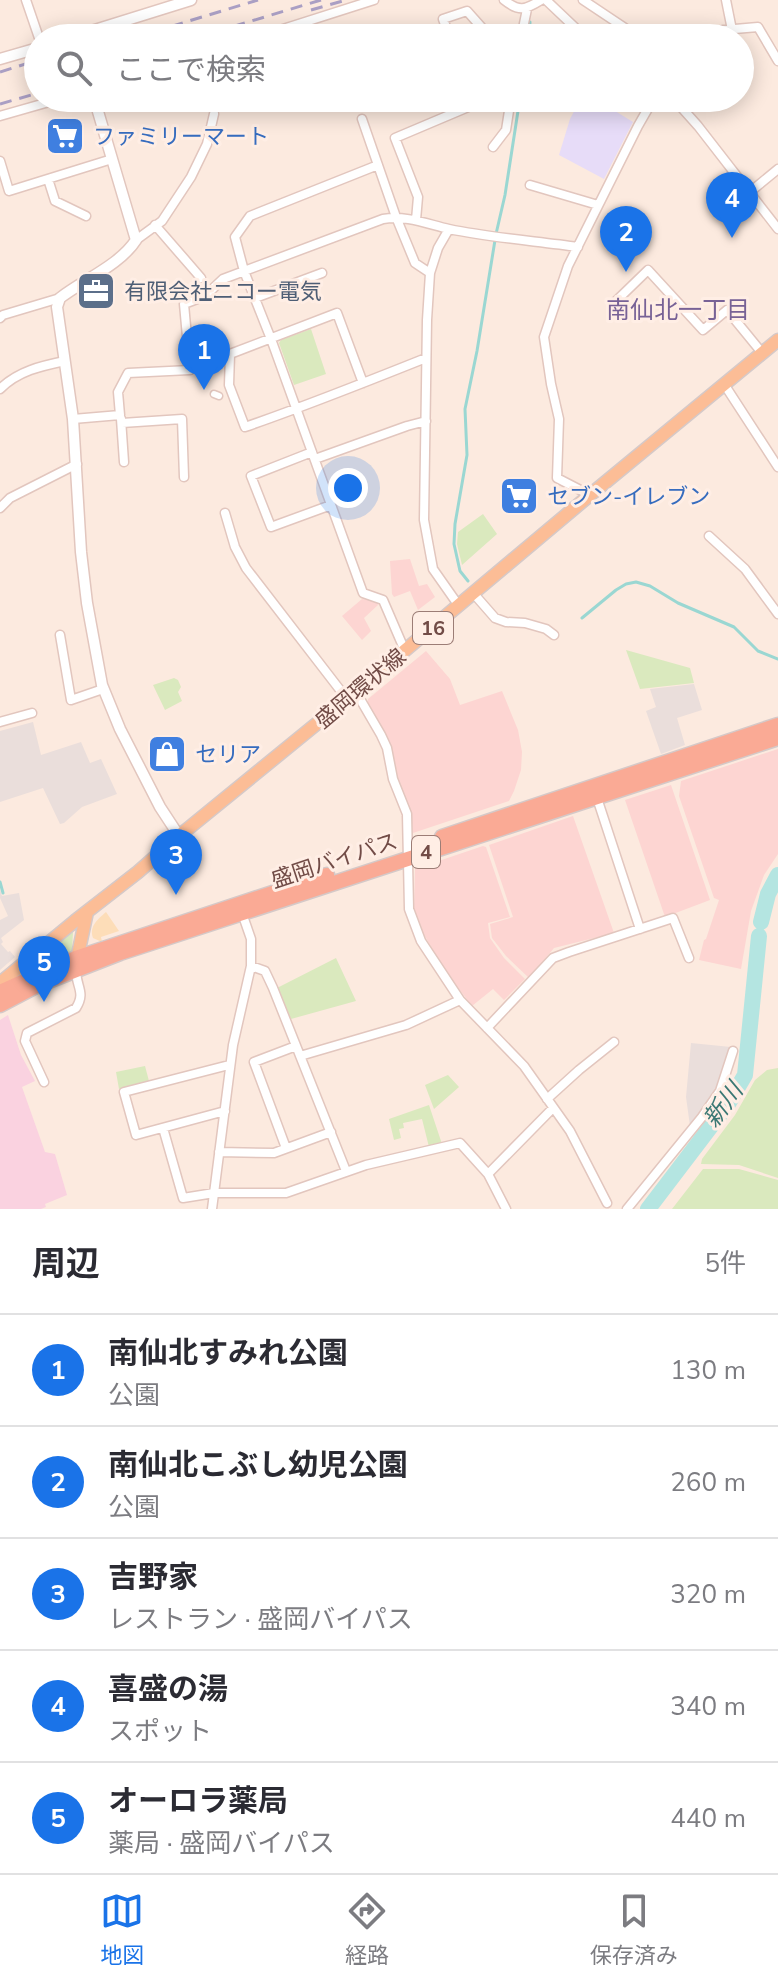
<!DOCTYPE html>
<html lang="ja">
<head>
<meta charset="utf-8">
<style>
	:root { --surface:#fff; --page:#f2f2f3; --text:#2b2b33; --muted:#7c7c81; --line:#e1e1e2; --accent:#1a73e8 }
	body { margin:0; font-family:"Nunito Sans","Noto Sans JP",sans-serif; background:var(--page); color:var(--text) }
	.you { position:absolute; left:348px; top:488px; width:28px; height:28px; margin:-20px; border:6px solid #fff; border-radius:50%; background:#1a73e8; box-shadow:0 0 0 12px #1a73e833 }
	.badge { display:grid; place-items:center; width:52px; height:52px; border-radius:50%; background:var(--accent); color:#fff; font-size:26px; font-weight:700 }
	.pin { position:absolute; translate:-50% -66px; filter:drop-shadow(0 2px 4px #0008) }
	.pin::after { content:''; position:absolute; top:42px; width:28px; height:24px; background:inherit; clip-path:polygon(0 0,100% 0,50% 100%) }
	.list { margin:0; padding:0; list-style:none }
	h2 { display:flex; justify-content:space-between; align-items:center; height:104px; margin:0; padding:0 32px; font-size:34px }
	h2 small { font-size:26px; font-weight:400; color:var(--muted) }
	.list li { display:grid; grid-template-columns:52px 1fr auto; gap:24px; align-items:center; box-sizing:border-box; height:112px; padding:0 32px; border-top:2px solid var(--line) }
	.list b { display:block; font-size:30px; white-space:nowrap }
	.list p { margin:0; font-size:26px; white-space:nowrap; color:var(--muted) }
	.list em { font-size:26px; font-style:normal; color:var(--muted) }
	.icon { flex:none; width:44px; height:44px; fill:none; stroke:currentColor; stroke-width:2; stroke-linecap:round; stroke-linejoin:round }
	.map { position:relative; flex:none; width:778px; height:1209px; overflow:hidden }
	.search { position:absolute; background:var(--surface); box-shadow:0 4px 20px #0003; left:24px; right:24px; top:24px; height:88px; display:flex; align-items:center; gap:20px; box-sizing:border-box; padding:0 28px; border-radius:44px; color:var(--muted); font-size:30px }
	.sheet { height:664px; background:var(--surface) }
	nav { display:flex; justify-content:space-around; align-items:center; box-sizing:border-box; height:112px; border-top:2px solid var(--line); background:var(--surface); font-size:22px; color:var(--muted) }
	nav a { display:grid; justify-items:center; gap:4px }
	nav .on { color:var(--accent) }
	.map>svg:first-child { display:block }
</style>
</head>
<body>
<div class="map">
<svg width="778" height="1209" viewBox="0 0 778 1209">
	<rect width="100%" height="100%" fill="#fceadf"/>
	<path fill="#fdd5d2" d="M410,559L419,586L427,584L435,597L418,610L410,591L394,597L392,594L390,561Z
		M362,599L377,601L378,605L364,618L371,631L362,640L342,616Z
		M426,651L450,679L460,705L502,691L518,730L522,752L521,770L514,791L509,801L413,833L411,813L397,778L391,746L385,732L368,705V699Z
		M778,749V854L764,875L751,911L741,969L699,960L704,940L706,939L719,900L714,898L679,796L681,781Z
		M671,785L710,900L665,917L625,800Z
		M573,816L614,933L554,948L529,978L506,956L492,938L490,924L513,917L489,845Z
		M483,846L486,847L510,917L488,923L490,938L504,958L525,979L504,1000L493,989L472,1006L443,968L422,931L414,909L415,869Z"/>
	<path fill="#eadedb" d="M694,684L702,710L677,718L685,745L661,754L646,711L656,707L650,689Z
		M33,722L41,755L81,742L90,763L101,759L117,794L82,807L64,823L60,824L43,788L0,802V731Z
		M0,889L2,896L19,893L24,920L1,938L3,942L1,944L8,952L10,951L15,957L0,970V920L8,916L0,898Z
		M691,1043L731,1047L718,1090L701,1115L690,1126L686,1097Z"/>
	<path fill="#e7dcf8" d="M581,98H594L633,122L604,179L559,155L570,119Z"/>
	<path fill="#fad2e0" d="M8,1015L21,1055L35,1081L22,1087L45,1152L55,1154L67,1195L45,1204L46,1207L41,1209H0V1020Z"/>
	<path fill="#dae9be" d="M311,329L326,374L294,385L279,343L281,340Z
		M483,514L497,534L462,565L457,544L458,532Z
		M626,650L690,668L694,683L640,689Z
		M174,678L178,680L181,687L178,692L182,701L165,710L153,685Z
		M73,932L72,952L25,973L52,951L53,948Z
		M336,958L356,1001L291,1019L277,988Z
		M145,1066L149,1081L119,1089L116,1072Z
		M778,1068V1178L739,1165L701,1164L702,1159L735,1115L755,1080L767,1070Z
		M448,1075L459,1087L434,1109L425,1085Z
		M429,1105L442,1144L429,1147L422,1119L403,1123L404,1128L399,1129L401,1138L394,1140L389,1119Z
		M703,1169H739L778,1180V1209H672Z"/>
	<path fill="#fdddb8" d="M106,912L119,931L101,937L102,942L93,938C89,926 98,919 106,912Z"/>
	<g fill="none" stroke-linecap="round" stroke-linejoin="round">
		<path stroke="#9ad7d2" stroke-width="3" d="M529,38L530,22
			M468,581L460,571L454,544L455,524L467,455L465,409L477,351L496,234L505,195L520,98
			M582,618L616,590L626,584L636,582L650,586L678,603L734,627L758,651L778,659
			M0,882L3,893"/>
		<path stroke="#b4e5e1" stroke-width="16" d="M761,922L768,894L778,875
			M648,1209L728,1104L745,1075L759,936"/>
		<defs>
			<path id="pedestrian" d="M214,394L219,396"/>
			<path id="minor" d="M26,0L39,38
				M504,0C519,12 525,10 541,0
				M546,0L586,38
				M583,0L625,28L619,38
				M726,0L732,30
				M255,38L374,0
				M450,38L443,19L467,11L483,29L498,38
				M521,38L527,9
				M704,38L723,30L758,27L778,61
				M673,98L698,126L778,229
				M0,116L63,98
				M362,119L396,217L415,263L430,273
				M493,147L506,130L511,98
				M0,161L9,191L112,159
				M378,165L250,216L235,237L244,271L271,339L363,593L383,600L405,651
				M48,179L55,201L86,216
				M530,185L598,205
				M750,192L778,169
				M416,220L418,197L395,138L473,105L471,98
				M155,225L201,278
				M449,229L438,248L430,273L427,320L424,520L433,569L459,606
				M136,240L162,221L191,177L207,144L214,114
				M255,298L322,273
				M615,302L648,270L703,330L727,310L763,354
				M0,318L3,315L60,298
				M363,383L337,313L230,354L229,385L245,427C306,406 366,382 426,358
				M724,384L778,467
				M0,389C18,371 41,366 65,361
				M73,419L120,415L118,392L128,373L190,370L184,304L205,296L223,279L383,219C406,215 427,224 449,229C492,238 536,241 578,247
				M121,419L124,462
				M122,423L182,419L184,477
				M312,452L251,476L271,527L331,505
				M315,459L407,426L426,421
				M590,495L557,478L559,419L551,384L544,337L568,266L638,126L654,98
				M0,508L10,498L77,464
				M225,513L235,547L246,568L347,699
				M709,536L745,569L778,614
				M474,594L495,618L506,622L525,623L546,629L554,635
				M60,635L71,700L103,689
				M356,692L381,735L387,748L393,779L407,814L409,909L421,941L460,1000L524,1066L570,1131L607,1203
				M0,722L32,713
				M597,798L640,929
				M251,966L265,971L273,988L346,1171
				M487,1028L553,958L569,952L673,918L689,958
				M300,1056L406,1025L460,1000
				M44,1082L25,1041L27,1033L76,1008C86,992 76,987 76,970
				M547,1099L579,1070L614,1042
				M225,1111L136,1135L124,1092L229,1065
				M163,1128L183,1198L214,1193H286L366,1165L460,1143L488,1174
				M286,1148L254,1062L296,1046
				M219,1152L274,1153L331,1132
				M212,1209L233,1045L251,966V939L242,913
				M506,1209L488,1174L553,1108
				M627,1209L702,1117L720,1091L733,1051"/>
			<path id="tertiary" d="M69,38L191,0
				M0,59L38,48
				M94,98L136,240C120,265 83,280 60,298L57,307L73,419L81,552L87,603L102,685L120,729L160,807L179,836"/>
			<path id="primary" d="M76,964L87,912
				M0,983L75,921L138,872L179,836L347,699L590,495L778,340"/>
			<path id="trunk" d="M442,837L778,725
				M0,992L76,958L327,875
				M0,1005L38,985L120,953L778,738"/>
		</defs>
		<use href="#pedestrian" stroke="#e2c6be" stroke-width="9"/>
		<use href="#minor" stroke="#e2c6be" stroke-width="11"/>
		<use href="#tertiary" stroke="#e2c6be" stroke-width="13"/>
		<use href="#primary" stroke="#d5c9c8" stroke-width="15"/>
		<use href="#trunk" stroke="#d5c9c8" stroke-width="17"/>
		<use href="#pedestrian" stroke="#fff" stroke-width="6"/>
		<use href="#minor" stroke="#fff" stroke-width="8"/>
		<use href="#tertiary" stroke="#fff" stroke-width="10"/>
		<use href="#primary" stroke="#fcbd96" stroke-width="12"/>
		<use href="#trunk" stroke="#faaa95" stroke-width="14"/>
		<path stroke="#aa9fc4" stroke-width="3" stroke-dasharray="12 8" stroke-linecap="butt" d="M311,10L346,0
			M112,38L143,29
			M133,38L258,0
			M195,38L321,0
			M0,72L38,60
			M0,104L38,93"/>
	</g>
	<defs>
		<symbol id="supermarket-square" viewBox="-11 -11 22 22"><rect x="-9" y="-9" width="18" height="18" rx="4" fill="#3f7fe0" stroke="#ffeee5"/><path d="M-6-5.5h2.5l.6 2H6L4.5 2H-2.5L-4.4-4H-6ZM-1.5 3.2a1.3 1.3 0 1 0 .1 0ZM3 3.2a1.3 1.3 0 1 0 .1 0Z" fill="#fff"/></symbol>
		<symbol id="office-square" viewBox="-11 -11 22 22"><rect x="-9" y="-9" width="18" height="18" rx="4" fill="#5c6f8a" stroke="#ffeee5"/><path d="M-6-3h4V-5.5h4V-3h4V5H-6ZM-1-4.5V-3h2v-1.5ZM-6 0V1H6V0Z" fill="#fff"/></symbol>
		<symbol id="shop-square" viewBox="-11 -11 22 22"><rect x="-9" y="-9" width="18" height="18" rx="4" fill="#3f7fe0" stroke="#ffeee5"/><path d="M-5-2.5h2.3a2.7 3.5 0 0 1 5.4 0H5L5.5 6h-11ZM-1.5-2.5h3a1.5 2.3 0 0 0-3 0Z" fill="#fff"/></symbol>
	</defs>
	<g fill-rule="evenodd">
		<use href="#supermarket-square" x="43" y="114" width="44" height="44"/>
		<use href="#office-square" x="74" y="269" width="44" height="44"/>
		<use href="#supermarket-square" x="497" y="474" width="44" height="44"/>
		<use href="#shop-square" x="145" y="732" width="44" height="44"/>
	</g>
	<g text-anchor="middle" stroke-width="6" stroke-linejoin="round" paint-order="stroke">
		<g fill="#ffeee5" stroke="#9c7d76" stroke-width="2">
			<rect x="413" y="612" width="40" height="32" rx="6"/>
			<rect x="412" y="836" width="28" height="32" rx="6"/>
		</g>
		<g font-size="20" font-weight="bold" fill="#724c47">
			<text x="433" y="635">16</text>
			<text x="426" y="859">4</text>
		</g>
		<g font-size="22" fill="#366cbe" stroke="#ffeee5" text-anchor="start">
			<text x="93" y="144">ファミリーマート</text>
			<text x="547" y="504">セブン-イレブン</text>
			<text x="195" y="762">セリア</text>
		</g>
		<g font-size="22" fill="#4e5e75" stroke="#ffeee5" text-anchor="start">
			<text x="124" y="299">有限会社ニコー電気</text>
		</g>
		<g font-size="22" fill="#724c47" stroke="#ffeee5">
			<text transform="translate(360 688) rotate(-40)" y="8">盛岡環状線</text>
			<text transform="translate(334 860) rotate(-18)" y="8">盛岡バイパス</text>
		</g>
		<g font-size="24" fill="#786296" stroke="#ffeee5">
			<text x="678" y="318">南仙北一丁目</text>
		</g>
		<g font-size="24" font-style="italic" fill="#3b7874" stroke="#ffeee5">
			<text transform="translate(723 1105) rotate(-54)" y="8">新川</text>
		</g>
	</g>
</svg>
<div class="you"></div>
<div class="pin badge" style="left:204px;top:390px">1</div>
<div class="pin badge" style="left:626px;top:272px">2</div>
<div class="pin badge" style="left:176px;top:895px">3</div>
<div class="pin badge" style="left:732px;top:238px">4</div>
<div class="pin badge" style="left:44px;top:1002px">5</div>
<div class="search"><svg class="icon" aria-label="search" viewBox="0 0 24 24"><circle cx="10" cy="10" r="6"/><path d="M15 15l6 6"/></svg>ここで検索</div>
</div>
<section class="sheet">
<h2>周辺<small>5件</small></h2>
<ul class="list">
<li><span class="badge">1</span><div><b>南仙北すみれ公園</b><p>公園</p></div><em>130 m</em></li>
<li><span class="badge">2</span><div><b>南仙北こぶし幼児公園</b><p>公園</p></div><em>260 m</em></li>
<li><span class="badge">3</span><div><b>吉野家</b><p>レストラン · 盛岡バイパス</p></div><em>320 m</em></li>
<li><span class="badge">4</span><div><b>喜盛の湯</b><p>スポット</p></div><em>340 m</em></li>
<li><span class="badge">5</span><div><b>オーロラ薬局</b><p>薬局 · 盛岡バイパス</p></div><em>440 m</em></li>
</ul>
</section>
<nav>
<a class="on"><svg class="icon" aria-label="map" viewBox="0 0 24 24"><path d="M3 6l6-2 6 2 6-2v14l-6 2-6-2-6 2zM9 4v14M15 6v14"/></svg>地図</a>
<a><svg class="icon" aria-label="directions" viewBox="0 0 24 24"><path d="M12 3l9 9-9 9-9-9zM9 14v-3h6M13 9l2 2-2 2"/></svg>経路</a>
<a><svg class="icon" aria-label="saved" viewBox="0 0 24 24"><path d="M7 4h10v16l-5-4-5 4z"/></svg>保存済み</a>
</nav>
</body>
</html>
